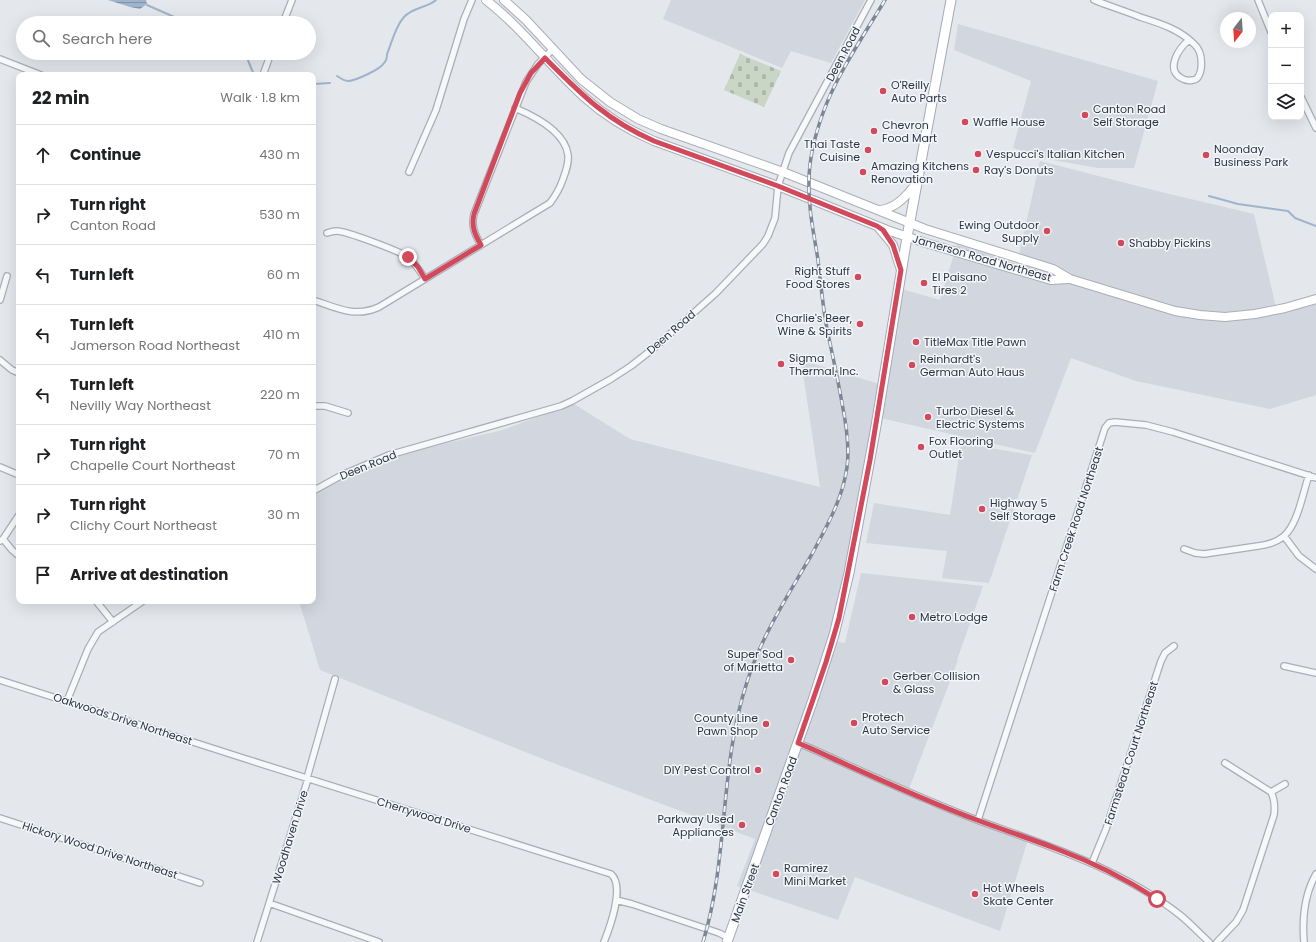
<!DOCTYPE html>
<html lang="en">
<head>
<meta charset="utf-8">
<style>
	:root { --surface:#fff; --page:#f6f6f6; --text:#202124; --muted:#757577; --line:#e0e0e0 }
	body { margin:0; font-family:Poppins,sans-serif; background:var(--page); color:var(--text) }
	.controls { position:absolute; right:12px; top:12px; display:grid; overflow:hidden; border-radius:8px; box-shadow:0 4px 16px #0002 }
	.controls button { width:36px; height:36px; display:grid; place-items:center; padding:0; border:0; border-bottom:1px solid var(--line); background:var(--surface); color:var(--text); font:20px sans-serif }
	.compass { position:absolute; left:1220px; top:12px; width:36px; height:36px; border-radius:50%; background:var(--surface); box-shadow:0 4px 16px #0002; rotate:197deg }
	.stop { position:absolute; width:12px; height:12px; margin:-9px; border:3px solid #d1495b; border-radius:50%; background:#fff }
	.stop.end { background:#d1495b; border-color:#fff; box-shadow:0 1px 4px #0008 }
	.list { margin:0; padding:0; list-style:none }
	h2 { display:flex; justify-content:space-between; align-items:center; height:52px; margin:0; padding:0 16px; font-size:17px }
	h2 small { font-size:13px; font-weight:400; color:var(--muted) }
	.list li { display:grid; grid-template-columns:26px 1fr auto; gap:12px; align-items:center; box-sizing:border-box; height:60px; padding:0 16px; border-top:1px solid var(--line) }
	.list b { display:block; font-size:15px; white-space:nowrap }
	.list p { margin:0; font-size:13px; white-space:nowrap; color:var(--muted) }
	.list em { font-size:13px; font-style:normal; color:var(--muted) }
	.icon { flex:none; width:22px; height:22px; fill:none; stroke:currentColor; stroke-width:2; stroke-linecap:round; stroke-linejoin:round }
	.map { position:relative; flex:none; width:1316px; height:942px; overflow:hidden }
	.search { position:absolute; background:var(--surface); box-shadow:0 4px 16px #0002; left:16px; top:16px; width:300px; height:44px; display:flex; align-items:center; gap:10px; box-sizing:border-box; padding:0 14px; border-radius:22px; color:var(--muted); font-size:15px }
	.panel { position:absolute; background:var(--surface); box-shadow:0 4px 16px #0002; left:16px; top:72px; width:300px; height:532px; border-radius:8px }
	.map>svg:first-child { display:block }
</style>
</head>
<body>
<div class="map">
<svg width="1316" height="942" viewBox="0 0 1316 942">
	<defs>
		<pattern id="cemetery-stones" width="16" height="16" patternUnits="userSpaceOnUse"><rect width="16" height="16" fill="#c9d6c5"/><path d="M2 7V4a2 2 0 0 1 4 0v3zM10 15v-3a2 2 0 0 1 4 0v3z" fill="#adb8ab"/></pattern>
		<pattern id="water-rules" width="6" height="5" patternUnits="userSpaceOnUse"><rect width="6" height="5" fill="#9fb4cc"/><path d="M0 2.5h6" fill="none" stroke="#8293a7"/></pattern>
	</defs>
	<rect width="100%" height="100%" fill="#e4e7ec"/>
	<path fill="#d2d6de" d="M671,0H865L831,63L791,51L782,68L663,19Z
		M958,24L1158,81L1134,168H1098L1047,159L1013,148L1031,81L954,50Z
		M1040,161L1161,192L1254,214L1276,307L1316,294V395L1270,409L1136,381L1071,358L1035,453L876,417L834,641L845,643L861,573L983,586L957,660H958L907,794L927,805L1028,839L1000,931L855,877L838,920L737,886L755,839L553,763L320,670L299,601H313V492L386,457L503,430L529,420L574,404L630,439L820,487L801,360L879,384L898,288L940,300L957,244L1017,264Z
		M961,443L1032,455L989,583L942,578L947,551L866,543L874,503L950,515Z"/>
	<path fill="url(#cemetery-stones)" d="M740,54L781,71L764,107L724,90Z"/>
	<path fill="url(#water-rules)" d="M108,0H146L147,4L140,9L130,7Z"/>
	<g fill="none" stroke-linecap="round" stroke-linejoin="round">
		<path stroke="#9fb4cc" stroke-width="2" d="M147,5L188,23
			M245,53L254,75
			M337,76C340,78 345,81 348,81C355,81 381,69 384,63C386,61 387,57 387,54C392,42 395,27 404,17C413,7 427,8 436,0
			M313,84L330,83
			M1209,196L1238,204L1288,211L1295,218L1316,226"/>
		<defs>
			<path id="street" d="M1094,0C1109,6 1125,11 1140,17C1159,23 1179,29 1194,44C1201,50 1202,60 1201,69C1200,74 1198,80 1193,80C1189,81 1184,80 1181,78C1165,69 1179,48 1189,40
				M1258,0L1271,32
				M283,23L292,0
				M0,59L41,75
				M263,75L271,53
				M1301,97L1316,128
				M409,172L436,110L464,19L472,0
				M327,233C330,232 334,231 337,231C346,231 399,251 408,257C415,263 420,271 425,279
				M481,245C475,235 471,226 474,214L526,82L538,64L553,49
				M0,300L7,276
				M313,300C337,308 355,318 379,307L550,203C556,195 560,188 563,179C566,171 569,163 568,155C565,131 534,116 515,108
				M0,360L12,370L19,373
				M313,407L315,406H325L348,413
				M0,467L19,475
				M313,491L342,475L389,455L561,406L572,401L611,379L631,366L654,348L716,293L763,244L768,236L775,218L778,186L789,153L871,0
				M1284,536L1299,556L1316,569
				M3,539L12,550L19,556
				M0,541L3,539L19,515
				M1184,549L1195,553L1204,554L1258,546C1267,545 1277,542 1284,536C1298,524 1303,492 1309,475
				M96,601L113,622
				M1284,666L1316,673
				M0,680L246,759L611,874C625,886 610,927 604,942
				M67,701L88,649L98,632L143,601
				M798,743L810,748C866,773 921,799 977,820C1048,846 1120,868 1180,915C1190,923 1199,933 1209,942
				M1271,792L1285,784
				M0,818L200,883
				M978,820L1105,428L1109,423L1115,422L1146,425L1173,432L1316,478
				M1092,863L1106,829L1161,661L1165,653L1174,646
				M616,900L632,904L719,933L729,938
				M269,903L379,942
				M257,942L307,782V778L335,679
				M1217,942L1236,922L1243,910L1274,815C1275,807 1275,800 1271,792L1225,763
				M1304,942C1302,918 1304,895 1316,874"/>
			<path id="secondary" d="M486,0C522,28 550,66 584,97C605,116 628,130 654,141L778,186L887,230L926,243L1051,280L1068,279
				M504,0L526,20L581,79L610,102L638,119L661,129L783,172L925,229L1053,269L1070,279L1175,311L1200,315L1225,317L1255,314L1285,308L1316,299
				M878,210C895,210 908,195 917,182
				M879,228L893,245L901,270"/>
			<path id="primary" d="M727,942L813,700L834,635L849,573L876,426L907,237L951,0"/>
		</defs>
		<use href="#street" stroke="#a9aeb7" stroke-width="8"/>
		<use href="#secondary" stroke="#a9aeb7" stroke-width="10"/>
		<use href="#primary" stroke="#a3abb8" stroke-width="11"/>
		<use href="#street" stroke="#f7f8fa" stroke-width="5.5"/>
		<use href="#secondary" stroke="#fff" stroke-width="8"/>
		<use href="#primary" stroke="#fff" stroke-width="9"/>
		<defs>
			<path id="rail" d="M703,942C729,857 719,767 747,682C761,637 788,595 812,554C827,526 843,498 847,467C850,446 846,423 842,403C838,380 833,357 828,334C823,310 821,285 818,260C814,234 808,208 809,181C809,158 815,135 823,113C836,76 864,35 885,0"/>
		</defs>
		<use href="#rail" stroke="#7d8696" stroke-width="3.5"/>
		<use href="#rail" stroke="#f4f6f9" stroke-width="2" stroke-dasharray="6" stroke-linecap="butt"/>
	</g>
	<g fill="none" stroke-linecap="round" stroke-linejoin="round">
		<path stroke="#d1495b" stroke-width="5" d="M408,257L418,267L425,279L481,245C475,235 471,226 474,214L520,93L531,73L545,58C581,94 606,120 654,141L778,186L877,226L883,230L893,245L901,270L870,460L839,618L826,662L798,743L810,748C865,773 920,799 977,820C1004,830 1031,839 1057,849C1092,862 1126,879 1157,899"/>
	</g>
	<g fill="#d1495b" stroke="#f4f6f9" stroke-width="1.5">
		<circle cx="883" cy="91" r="4"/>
		<circle cx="1085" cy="115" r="4"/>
		<circle cx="965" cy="122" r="4"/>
		<circle cx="874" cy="131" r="4"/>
		<circle cx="868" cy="150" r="4"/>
		<circle cx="978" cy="154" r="4"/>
		<circle cx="1206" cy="155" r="4"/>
		<circle cx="976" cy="170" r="4"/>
		<circle cx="863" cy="172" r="4"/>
		<circle cx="1047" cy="231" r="4"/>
		<circle cx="1121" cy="243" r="4"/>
		<circle cx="858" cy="277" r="4"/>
		<circle cx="924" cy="283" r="4"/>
		<circle cx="860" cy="324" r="4"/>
		<circle cx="916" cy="342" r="4"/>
		<circle cx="781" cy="364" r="4"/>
		<circle cx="912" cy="365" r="4"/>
		<circle cx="928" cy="417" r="4"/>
		<circle cx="921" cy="447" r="4"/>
		<circle cx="982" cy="509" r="4"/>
		<circle cx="912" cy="617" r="4"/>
		<circle cx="791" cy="660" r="4"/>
		<circle cx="885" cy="682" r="4"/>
		<circle cx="854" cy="723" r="4"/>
		<circle cx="766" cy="724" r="4"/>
		<circle cx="758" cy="770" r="4"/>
		<circle cx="742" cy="825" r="4"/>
		<circle cx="776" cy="874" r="4"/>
		<circle cx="975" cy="894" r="4"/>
	</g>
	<g text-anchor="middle" stroke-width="3" stroke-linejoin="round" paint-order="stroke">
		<g font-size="11" fill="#2b3445" stroke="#f4f6f9">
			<text transform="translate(843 54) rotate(-62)" y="4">Deen Road</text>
			<text transform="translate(982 258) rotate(16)" y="4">Jamerson Road Northeast</text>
			<text transform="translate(671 332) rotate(-41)" y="4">Deen Road</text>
			<text transform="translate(368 465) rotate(-22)" y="4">Deen Road</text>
			<text transform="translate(1076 519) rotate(-72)" y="4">Farm Creek Road Northeast</text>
			<text transform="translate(123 719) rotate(18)" y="4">Oakwoods Drive Northeast</text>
			<text transform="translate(1131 753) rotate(-72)" y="4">Farmstead Court Northeast</text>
			<text transform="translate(781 791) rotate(-70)" y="4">Canton Road</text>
			<text transform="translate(424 815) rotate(17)" y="4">Cherrywood Drive</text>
			<text transform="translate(290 837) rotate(-73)" y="4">Woodhaven Drive</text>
			<text transform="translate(100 850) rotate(18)" y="4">Hickory Wood Drive Northeast</text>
			<text transform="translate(745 893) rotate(-70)" y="4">Main Street</text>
		</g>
		<g font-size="11" fill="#2b3445" stroke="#f4f6f9" text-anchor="start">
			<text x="891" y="89">O'Reilly<tspan x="891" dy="13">Auto Parts</tspan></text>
			<text x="1093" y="113">Canton Road<tspan x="1093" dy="13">Self Storage</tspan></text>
			<text x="973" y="126">Waffle House</text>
			<text x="882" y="129">Chevron<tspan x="882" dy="13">Food Mart</tspan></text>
			<text x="860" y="148" text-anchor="end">Thai Taste<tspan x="860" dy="13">Cuisine</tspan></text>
			<text x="1214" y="153">Noonday<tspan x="1214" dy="13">Business Park</tspan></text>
			<text x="986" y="158">Vespucci's Italian Kitchen</text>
			<text x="871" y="170">Amazing Kitchens<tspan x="871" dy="13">Renovation</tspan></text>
			<text x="984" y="174">Ray's Donuts</text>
			<text x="1039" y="229" text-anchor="end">Ewing Outdoor<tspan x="1039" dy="13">Supply</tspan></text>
			<text x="1129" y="247">Shabby Pickins</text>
			<text x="850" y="275" text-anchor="end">Right Stuff<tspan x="850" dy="13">Food Stores</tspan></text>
			<text x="932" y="281">El Paisano<tspan x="932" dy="13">Tires 2</tspan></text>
			<text x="852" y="322" text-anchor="end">Charlie's Beer,<tspan x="852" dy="13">Wine &amp; Spirits</tspan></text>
			<text x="924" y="346">TitleMax Title Pawn</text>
			<text x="789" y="362">Sigma<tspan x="789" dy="13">Thermal, Inc.</tspan></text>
			<text x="920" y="363">Reinhardt's<tspan x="920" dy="13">German Auto Haus</tspan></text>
			<text x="936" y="415">Turbo Diesel &amp;<tspan x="936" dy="13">Electric Systems</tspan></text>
			<text x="929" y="445">Fox Flooring<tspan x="929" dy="13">Outlet</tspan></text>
			<text x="990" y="507">Highway 5<tspan x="990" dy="13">Self Storage</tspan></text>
			<text x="920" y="621">Metro Lodge</text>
			<text x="783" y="658" text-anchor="end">Super Sod<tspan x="783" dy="13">of Marietta</tspan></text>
			<text x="893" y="680">Gerber Collision<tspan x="893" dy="13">&amp; Glass</tspan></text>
			<text x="862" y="721">Protech<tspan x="862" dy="13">Auto Service</tspan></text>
			<text x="758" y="722" text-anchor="end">County Line<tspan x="758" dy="13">Pawn Shop</tspan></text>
			<text x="750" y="774" text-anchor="end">DIY Pest Control</text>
			<text x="734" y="823" text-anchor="end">Parkway Used<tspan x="734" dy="13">Appliances</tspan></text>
			<text x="784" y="872">Ramírez<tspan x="784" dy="13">Mini Market</tspan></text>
			<text x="983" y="892">Hot Wheels<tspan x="983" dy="13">Skate Center</tspan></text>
		</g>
	</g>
</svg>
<div class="controls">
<button>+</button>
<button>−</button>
<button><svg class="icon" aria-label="layers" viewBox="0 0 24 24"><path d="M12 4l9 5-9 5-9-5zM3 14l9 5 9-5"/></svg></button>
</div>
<svg class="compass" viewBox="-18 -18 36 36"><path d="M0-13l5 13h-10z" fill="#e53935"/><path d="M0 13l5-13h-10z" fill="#757577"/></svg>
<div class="stop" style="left:1157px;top:899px"></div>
<div class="stop end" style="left:408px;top:257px"></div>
<div class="search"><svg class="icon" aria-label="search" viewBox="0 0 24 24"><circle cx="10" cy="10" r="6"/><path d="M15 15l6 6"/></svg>Search here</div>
<section class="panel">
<h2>22 min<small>Walk · 1.8 km</small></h2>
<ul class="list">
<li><svg class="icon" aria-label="ahead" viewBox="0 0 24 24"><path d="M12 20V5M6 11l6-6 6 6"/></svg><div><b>Continue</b></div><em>430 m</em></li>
<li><svg class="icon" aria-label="right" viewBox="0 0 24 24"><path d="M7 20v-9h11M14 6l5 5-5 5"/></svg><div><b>Turn right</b><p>Canton Road</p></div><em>530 m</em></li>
<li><svg class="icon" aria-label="left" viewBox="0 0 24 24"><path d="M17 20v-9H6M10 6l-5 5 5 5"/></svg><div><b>Turn left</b></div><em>60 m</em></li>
<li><svg class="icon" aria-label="left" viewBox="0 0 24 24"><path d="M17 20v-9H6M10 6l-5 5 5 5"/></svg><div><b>Turn left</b><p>Jamerson Road Northeast</p></div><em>410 m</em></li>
<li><svg class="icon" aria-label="left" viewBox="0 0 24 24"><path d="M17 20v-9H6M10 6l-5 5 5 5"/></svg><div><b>Turn left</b><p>Nevilly Way Northeast</p></div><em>220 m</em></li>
<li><svg class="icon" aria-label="right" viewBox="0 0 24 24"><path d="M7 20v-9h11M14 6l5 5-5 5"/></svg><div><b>Turn right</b><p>Chapelle Court Northeast</p></div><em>70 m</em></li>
<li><svg class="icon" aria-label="right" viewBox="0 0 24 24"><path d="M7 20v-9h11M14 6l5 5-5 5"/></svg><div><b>Turn right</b><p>Clichy Court Northeast</p></div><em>30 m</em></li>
<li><svg class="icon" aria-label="arrive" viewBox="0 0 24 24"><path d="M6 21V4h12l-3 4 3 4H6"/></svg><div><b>Arrive at destination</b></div></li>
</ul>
</section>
</div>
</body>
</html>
